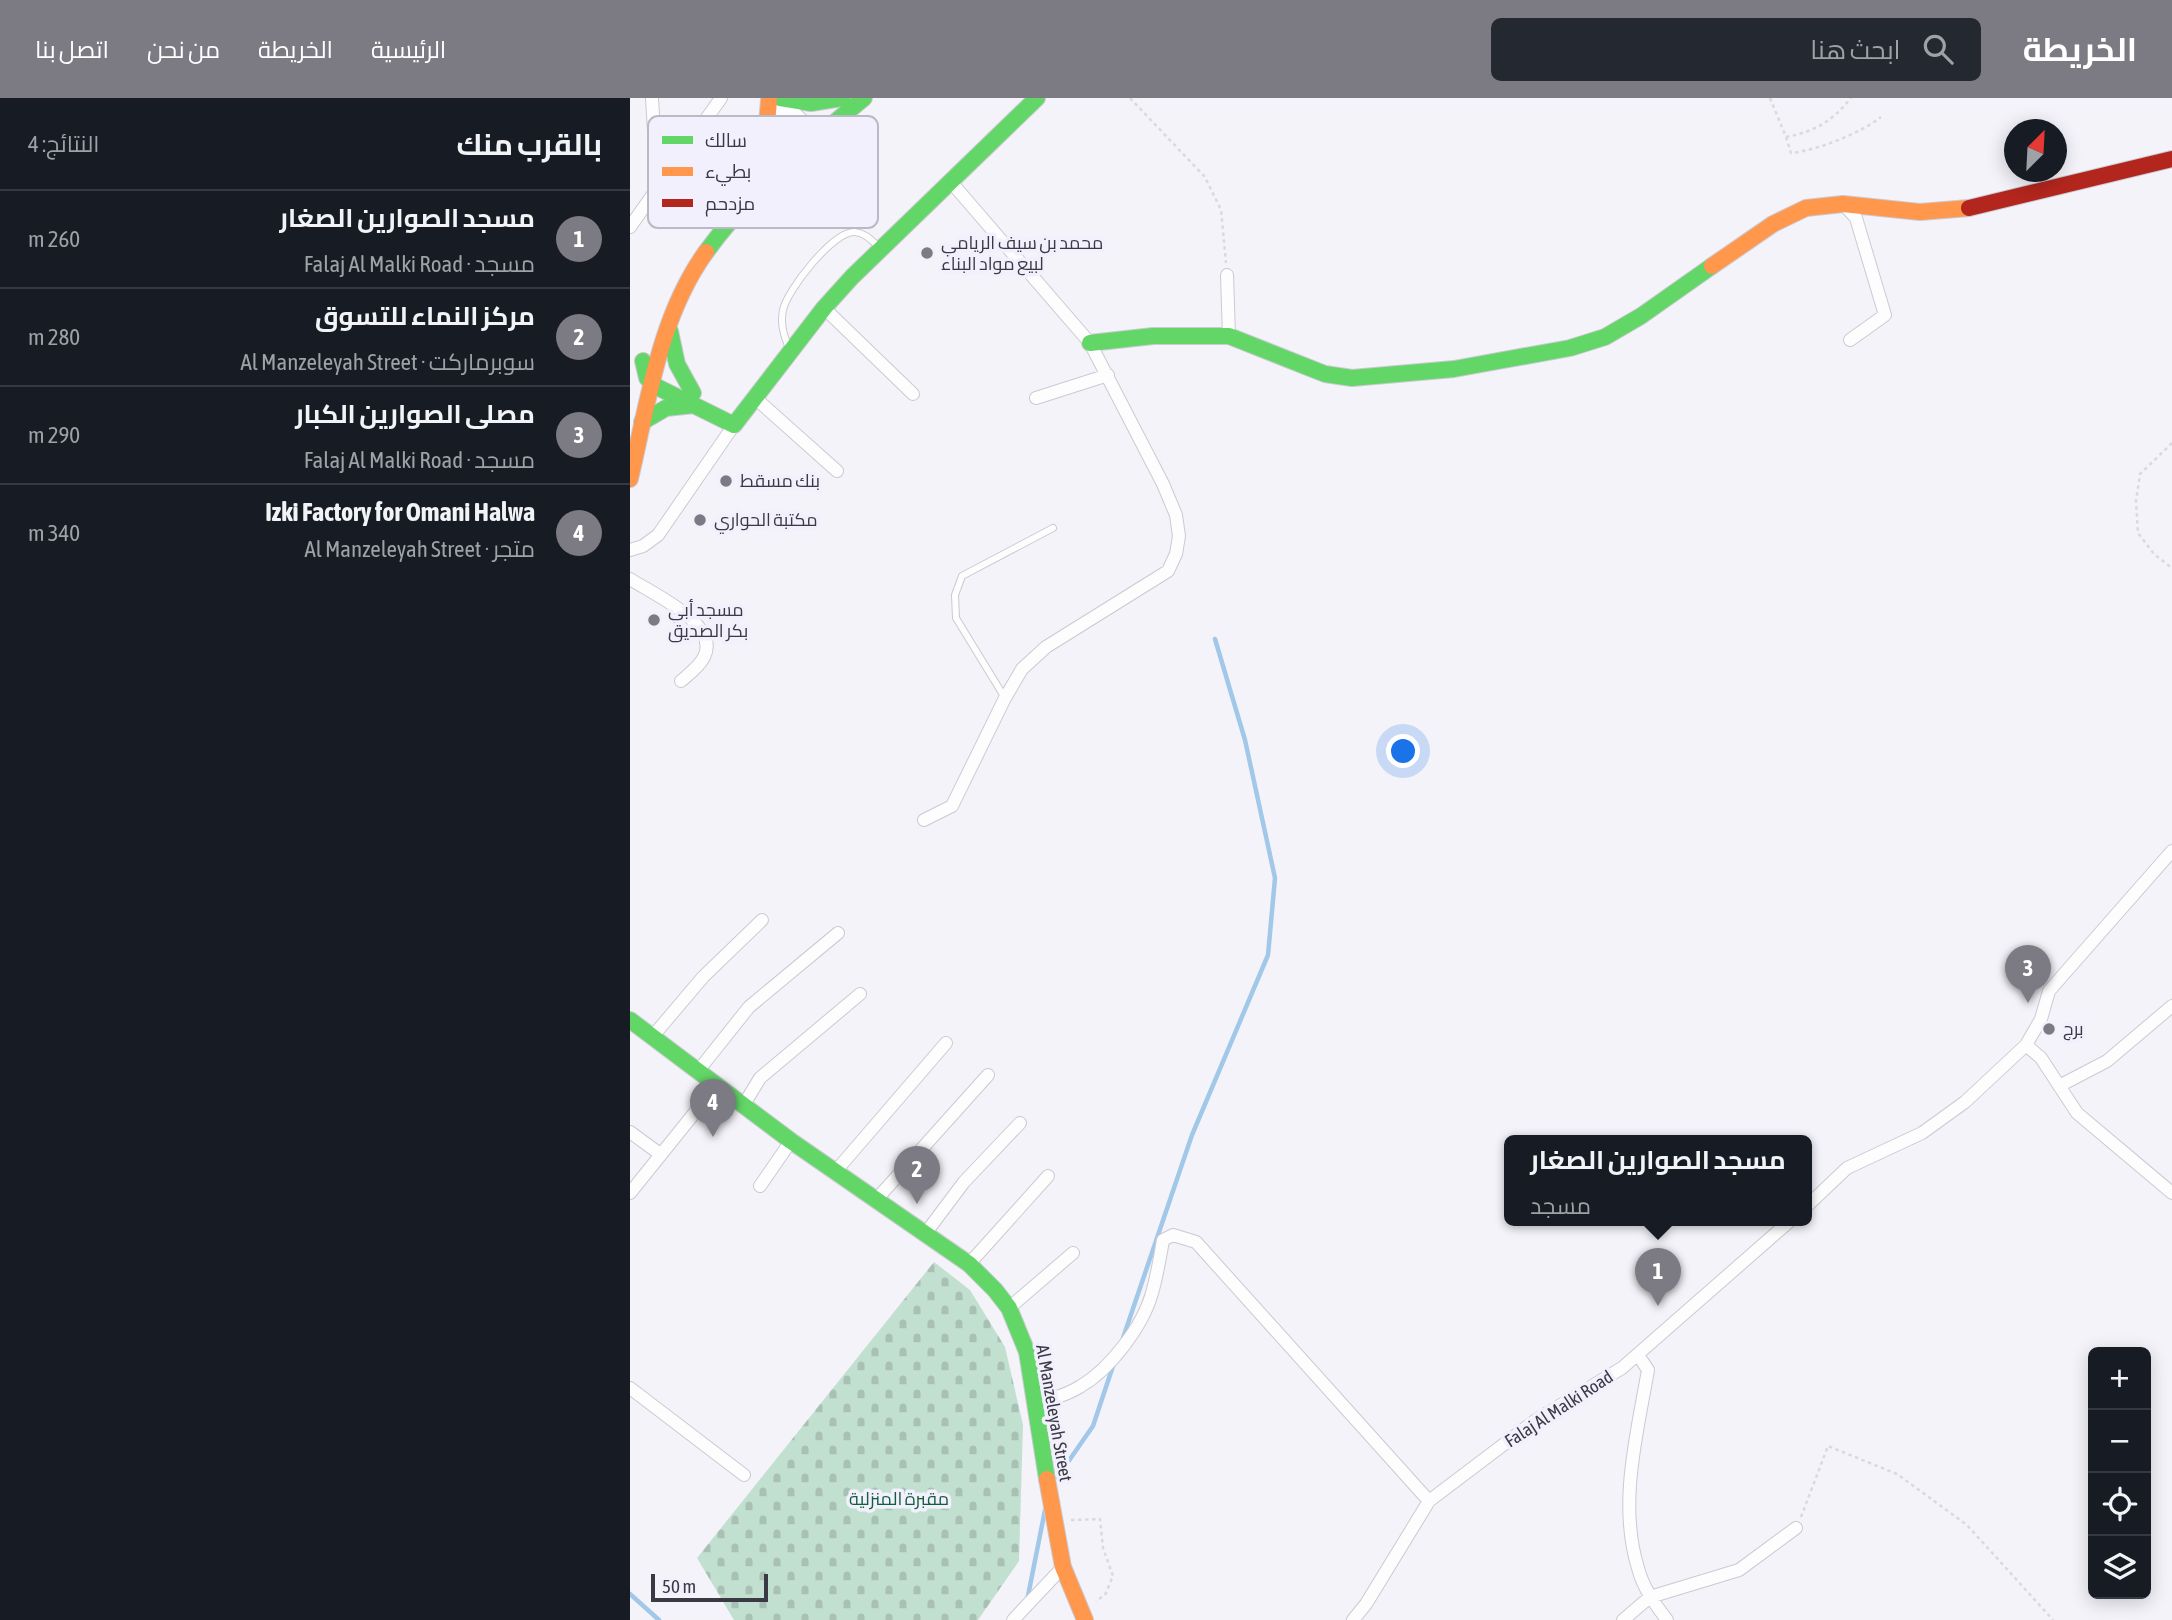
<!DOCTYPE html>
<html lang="ar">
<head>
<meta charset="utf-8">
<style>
	:root { --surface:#171b24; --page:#242831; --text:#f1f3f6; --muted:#9ea1a6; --line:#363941; --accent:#7c7a83 }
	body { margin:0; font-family:"Asap Condensed",Cairo,sans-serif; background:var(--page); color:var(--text); direction:rtl }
	.controls { position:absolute; right:21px; bottom:21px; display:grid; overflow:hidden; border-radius:10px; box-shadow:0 4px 18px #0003 }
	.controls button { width:63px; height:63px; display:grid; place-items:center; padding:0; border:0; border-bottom:2px solid var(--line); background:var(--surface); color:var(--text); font:35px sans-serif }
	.compass { position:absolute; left:1374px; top:21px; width:63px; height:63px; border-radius:50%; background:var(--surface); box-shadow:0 4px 18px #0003; rotate:24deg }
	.scale { position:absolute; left:21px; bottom:18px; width:117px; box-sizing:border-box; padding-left:7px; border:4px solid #3b3944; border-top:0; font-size:19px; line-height:24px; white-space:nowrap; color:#3b3944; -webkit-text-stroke:5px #f2f0fc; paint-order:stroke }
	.you { position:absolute; left:774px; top:654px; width:24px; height:24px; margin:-18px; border:5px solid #fff; border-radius:50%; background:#1a73e8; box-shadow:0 0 0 10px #1a73e833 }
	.badge { display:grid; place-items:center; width:46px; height:46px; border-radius:50%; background:var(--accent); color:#fff; font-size:23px; font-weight:700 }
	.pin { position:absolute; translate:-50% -58px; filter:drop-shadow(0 2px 4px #0008) }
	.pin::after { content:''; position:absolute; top:37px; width:24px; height:21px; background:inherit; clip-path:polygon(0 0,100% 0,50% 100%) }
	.popup { position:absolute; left:874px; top:1037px; width:308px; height:91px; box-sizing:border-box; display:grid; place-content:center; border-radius:10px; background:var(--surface); filter:drop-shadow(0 2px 5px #0005); font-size:23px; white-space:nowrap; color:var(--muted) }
	.popup b { font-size:26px; color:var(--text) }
	.popup::after { content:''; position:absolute; left:50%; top:100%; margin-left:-14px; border:14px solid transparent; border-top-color:var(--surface) }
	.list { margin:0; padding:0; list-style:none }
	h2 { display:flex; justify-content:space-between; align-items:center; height:91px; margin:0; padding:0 28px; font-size:30px }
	h2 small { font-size:23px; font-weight:400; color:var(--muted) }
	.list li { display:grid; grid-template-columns:46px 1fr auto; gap:21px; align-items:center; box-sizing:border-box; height:98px; padding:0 28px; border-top:2px solid var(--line) }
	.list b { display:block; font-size:26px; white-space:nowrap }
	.list p { margin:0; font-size:23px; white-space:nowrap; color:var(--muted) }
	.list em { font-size:23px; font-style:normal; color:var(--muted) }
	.icon { flex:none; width:38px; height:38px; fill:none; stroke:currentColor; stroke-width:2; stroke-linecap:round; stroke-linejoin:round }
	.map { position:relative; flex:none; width:1542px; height:1522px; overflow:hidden; direction:ltr }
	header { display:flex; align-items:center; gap:42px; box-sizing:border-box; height:98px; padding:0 35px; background:var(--accent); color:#fff }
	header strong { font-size:33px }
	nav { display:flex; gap:38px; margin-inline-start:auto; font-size:24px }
	.search { width:490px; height:63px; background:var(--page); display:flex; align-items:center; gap:18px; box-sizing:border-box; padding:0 24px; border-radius:10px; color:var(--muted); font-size:26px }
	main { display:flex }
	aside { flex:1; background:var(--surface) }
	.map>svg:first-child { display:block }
</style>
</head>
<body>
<header>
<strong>الخريطة</strong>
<div class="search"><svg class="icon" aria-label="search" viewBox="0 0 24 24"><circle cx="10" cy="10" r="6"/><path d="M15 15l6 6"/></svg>ابحث هنا</div>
<nav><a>الرئيسية</a><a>الخريطة</a><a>من نحن</a><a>اتصل بنا</a></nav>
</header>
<main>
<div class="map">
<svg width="1542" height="1522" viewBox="0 0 1542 1522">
	<defs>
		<pattern id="cemetery-stones" width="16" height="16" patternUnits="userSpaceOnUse" patternTransform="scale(1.75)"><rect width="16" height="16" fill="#c2e0d0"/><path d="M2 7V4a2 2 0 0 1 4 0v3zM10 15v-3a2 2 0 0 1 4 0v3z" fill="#a8c1b4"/></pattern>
	</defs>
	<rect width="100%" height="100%" fill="#f4f3f9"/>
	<path fill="url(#cemetery-stones)" d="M304,1164L340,1192L375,1249L393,1327L389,1463L348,1522H104L67,1460Z"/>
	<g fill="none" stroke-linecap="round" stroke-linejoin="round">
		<path stroke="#a1c8e8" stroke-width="4.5" d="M493,1240L562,1037L638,857L645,780L615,642L585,541
			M422,1387L463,1328L484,1265
			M0,1496L29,1522
			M397,1503L415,1412"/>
		<defs>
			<path id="lane" d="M159,250C154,238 150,226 153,212C157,192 204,132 225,134C235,135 241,142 248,148
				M375,600L326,520L325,497L332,478L423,430"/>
			<path id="street" d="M22,0L26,66L36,79
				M139,3L179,46
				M152,3L189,38
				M1213,106L1226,120L1255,217L1220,242
				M0,129L91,0
				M597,177L599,238
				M194,210L283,296
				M124,299L207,373
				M406,300L478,277
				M0,452L13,448L28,437L104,327
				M0,481C23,496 91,526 74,559C69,569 59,576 51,583
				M294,722L322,708L375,600L392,571L416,549L538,473L546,456L549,438L546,417L533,386L460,245L321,84
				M23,938L73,879L132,822
				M1396,947L1411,960L1447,1015L1542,1095
				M68,973L119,909L208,835
				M1429,988L1477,963L1542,908
				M113,1008L130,980L230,896
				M0,1034L30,1056
				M205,1074L316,945
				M130,1088L161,1043
				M0,1095L87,987
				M245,1103L358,977
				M1177,1108L1217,1070L1292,1035L1335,1004L1396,947L1411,921L1419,893L1542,753
				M295,1136L334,1084L390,1025
				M339,1166L418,1078
				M379,1210L443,1155
				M1008,1257L1018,1272C1007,1336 988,1406 1008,1470C1013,1490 1025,1506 1037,1522
				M0,1290L114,1377
				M405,1305C421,1301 437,1297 451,1288C480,1271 513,1228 522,1195C527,1178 530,1160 533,1142L543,1137L566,1144L799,1403
				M383,1522L433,1469
				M723,1522L736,1506L799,1403L906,1322L992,1270L1161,1122
				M993,1522L1020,1499L1109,1472L1166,1430"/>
			<path id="fast" d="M150,0L181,5L212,0
				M76,154C120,93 177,47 234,0
				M40,233L47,266L63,295
				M460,245L523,238H599L695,276L722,280L824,271L940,250L975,239L1011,218L1082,168
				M13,263L17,280L27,289L104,327L194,210L222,179L407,0
				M12,324L36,310L64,307
				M0,922L161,1043L339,1166L365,1192L379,1210L397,1254L417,1381"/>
			<path id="slow" d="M118,90L135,48L139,2
				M1082,168L1143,126L1176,110L1213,106L1290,114L1339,110
				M0,381C18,305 29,219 76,154
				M417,1381L433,1469L455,1522"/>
			<path id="jam" d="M1339,110L1542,61"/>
		</defs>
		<use href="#lane" stroke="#cbcad2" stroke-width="8"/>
		<use href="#street" stroke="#cbcad2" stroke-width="14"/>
		<use href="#fast" stroke="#cbcad2" stroke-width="18"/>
		<use href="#slow" stroke="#cbcad2" stroke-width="18"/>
		<use href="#jam" stroke="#cbcad2" stroke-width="18"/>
		<path stroke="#dadadc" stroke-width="2.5" stroke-dasharray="3.5 3.5" stroke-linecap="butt" d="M500,0L575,79L591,112L596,165
			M1140,0L1156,39C1186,33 1201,24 1221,0
			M1156,39L1161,55C1188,52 1229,36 1251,19
			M1542,345L1510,376L1506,403L1508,435L1524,456L1542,470
			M1171,1419L1198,1348L1267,1376L1337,1427L1423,1522
			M441,1422L470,1421L473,1450L483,1478L475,1497L466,1503"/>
		<use href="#lane" stroke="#fdfdfe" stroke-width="6"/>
		<use href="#street" stroke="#fdfdfe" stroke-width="12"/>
		<use href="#fast" stroke="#63d668" stroke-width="16"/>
		<use href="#slow" stroke="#ff974d" stroke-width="16"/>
		<use href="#jam" stroke="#b3261e" stroke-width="16"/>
	</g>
	<g fill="#7c7a83" stroke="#f2f0fc" stroke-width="2.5">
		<circle cx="297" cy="155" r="7"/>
		<circle cx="96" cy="383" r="7"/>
		<circle cx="70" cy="422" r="7"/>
		<circle cx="24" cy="522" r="7"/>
		<circle cx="1419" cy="931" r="7"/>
	</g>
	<g text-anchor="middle" stroke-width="7" stroke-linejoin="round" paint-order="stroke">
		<g font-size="18" fill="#3b3944" stroke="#f2f0fc" text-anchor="start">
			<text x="311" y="151">محمد بن سيف الريامي<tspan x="311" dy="21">لبيع مواد البناء</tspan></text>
			<text x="110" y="389">بنك مسقط</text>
			<text x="84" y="428">مكتبة الحواري</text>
			<text x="38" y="518">مسجد أبي<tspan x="38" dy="21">بكر الصديق</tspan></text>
			<text x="1433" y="937">برج</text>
		</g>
		<g font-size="18" fill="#3b3944" stroke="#f2f0fc">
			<text transform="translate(929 1311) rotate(-33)" y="6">Falaj Al Malki Road</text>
			<text transform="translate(424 1315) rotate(80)" y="6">Al Manzeleyah Street</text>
		</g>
		<g font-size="18" fill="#125e3b" stroke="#f2f0fc">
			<text x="269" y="1407">مقبرة المنزلية</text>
		</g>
	</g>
	<rect x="18" y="18" width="230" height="112" rx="10" fill="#f2f0fc" stroke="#bbb9c5" stroke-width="2"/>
	<rect x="32" y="38" width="31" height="8" fill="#63d668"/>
	<rect x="32" y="69" width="31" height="9" fill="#ff974d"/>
	<rect x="32" y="101" width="31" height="8" fill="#b3261e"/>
	<g font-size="19" fill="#3b3944">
		<text x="75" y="49">سالك</text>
		<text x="75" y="80">بطيء</text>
		<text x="75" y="112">مزدحم</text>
	</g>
</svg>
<div class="controls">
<button>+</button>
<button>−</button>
<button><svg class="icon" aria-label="locate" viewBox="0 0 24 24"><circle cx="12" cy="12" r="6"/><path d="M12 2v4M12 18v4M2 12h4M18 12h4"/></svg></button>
<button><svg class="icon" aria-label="layers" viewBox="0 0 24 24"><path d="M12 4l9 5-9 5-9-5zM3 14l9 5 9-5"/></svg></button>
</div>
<svg class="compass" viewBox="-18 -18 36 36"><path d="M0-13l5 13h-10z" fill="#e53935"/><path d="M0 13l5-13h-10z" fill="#9ea1a6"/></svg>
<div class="scale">50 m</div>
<div class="you"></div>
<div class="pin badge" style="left:1028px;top:1208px">1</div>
<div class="popup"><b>مسجد الصوارين الصغار</b>مسجد</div>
<div class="pin badge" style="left:287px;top:1106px">2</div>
<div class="pin badge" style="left:1398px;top:905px">3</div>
<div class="pin badge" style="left:83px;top:1039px">4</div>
</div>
<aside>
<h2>بالقرب منك<small>النتائج: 4</small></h2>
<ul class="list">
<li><span class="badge">1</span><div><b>مسجد الصوارين الصغار</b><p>مسجد · Falaj Al Malki Road</p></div><em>260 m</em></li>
<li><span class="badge">2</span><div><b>مركز النماء للتسوق</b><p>سوبرماركت · Al Manzeleyah Street</p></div><em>280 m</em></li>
<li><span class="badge">3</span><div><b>مصلى الصوارين الكبار</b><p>مسجد · Falaj Al Malki Road</p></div><em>290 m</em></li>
<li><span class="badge">4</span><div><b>Izki Factory for Omani Halwa</b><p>متجر · Al Manzeleyah Street</p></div><em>340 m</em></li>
</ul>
</aside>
</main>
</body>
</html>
